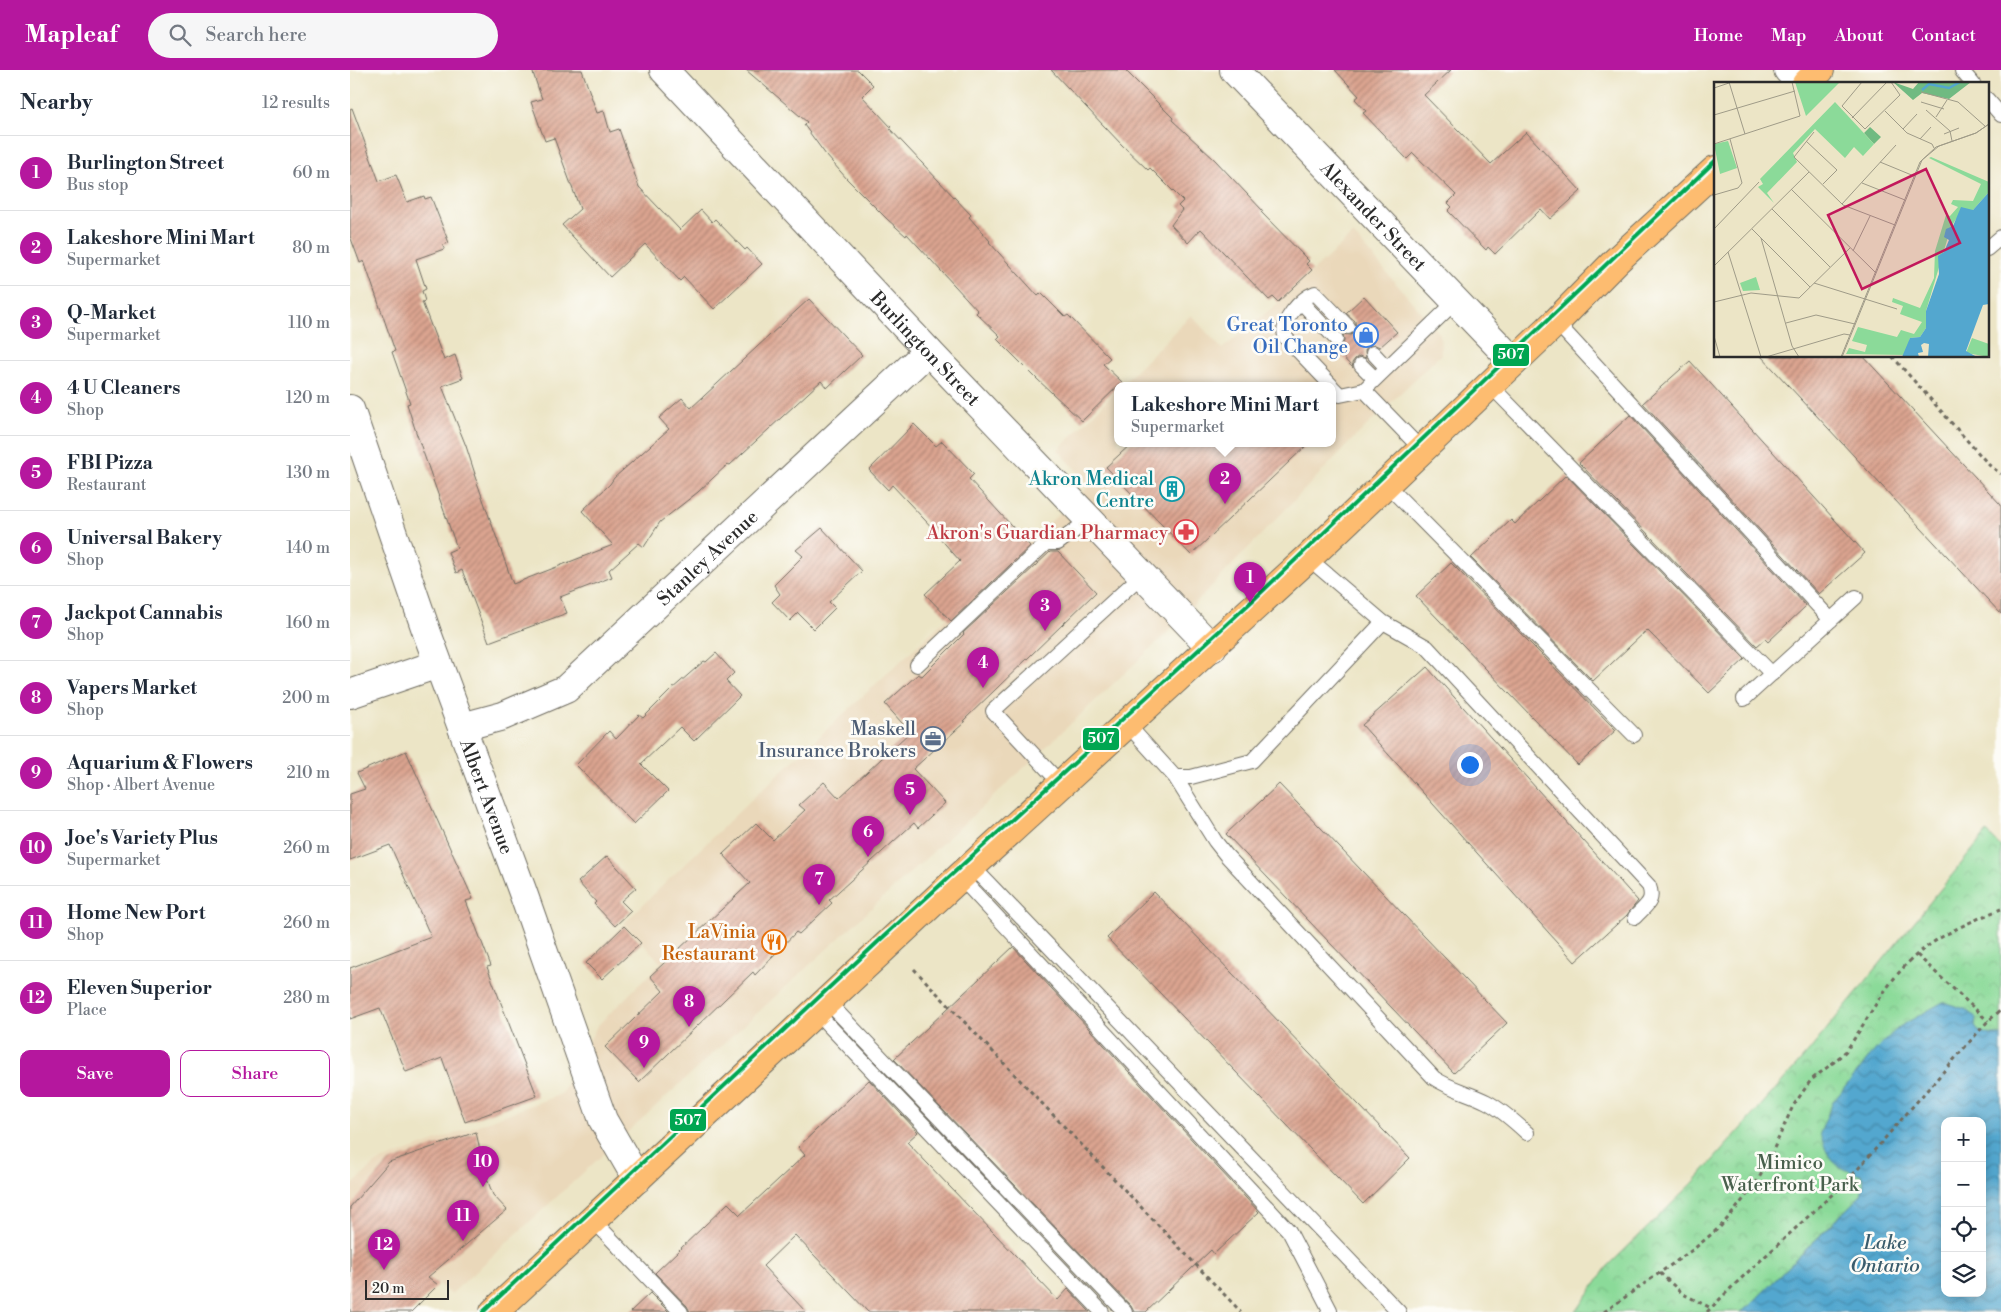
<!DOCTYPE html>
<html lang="en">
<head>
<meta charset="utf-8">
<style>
	:root { --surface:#fff; --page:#f6f6f7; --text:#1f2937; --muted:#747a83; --line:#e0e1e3; --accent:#b5179e }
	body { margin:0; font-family:"Libre Bodoni",serif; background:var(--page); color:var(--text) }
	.controls { position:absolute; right:15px; bottom:15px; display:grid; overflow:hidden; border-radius:10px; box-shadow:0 2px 12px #0003 }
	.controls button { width:45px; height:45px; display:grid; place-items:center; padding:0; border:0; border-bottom:1px solid var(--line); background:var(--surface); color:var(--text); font:25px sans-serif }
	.scale { position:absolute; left:15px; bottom:12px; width:84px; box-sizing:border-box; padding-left:5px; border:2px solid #2b2b2b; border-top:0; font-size:14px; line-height:18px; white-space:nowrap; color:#2b2b2b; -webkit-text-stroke:4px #fdfcf7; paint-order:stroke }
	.you { position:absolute; left:1119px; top:694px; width:18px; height:18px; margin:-12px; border:4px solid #fff; border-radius:50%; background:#1a73e8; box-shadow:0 0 0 8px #1a73e833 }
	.badge { display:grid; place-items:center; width:32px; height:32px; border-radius:50%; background:var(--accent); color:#fff; font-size:16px; font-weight:700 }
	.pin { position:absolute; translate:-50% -41px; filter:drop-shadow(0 1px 2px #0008) }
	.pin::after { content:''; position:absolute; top:26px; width:18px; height:15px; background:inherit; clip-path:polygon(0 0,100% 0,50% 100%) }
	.popup { position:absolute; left:764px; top:312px; width:222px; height:65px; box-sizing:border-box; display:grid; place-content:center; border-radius:10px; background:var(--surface); filter:drop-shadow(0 1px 4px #0005); font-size:16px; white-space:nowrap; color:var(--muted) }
	.popup b { font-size:19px; color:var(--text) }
	.popup::after { content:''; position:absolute; left:50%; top:100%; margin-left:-10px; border:10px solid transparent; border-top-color:var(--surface) }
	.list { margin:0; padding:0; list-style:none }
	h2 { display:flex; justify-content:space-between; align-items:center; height:65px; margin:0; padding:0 20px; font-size:21px }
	h2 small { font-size:16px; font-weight:400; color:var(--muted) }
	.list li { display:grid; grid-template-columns:32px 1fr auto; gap:15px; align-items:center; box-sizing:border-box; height:75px; padding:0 20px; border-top:1px solid var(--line) }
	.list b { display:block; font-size:19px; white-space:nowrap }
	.list p { margin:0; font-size:16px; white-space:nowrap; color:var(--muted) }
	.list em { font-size:16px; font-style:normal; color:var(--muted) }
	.actions { display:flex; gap:10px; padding:15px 20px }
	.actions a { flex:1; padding:11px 0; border:1px solid var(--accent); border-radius:10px; text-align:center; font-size:18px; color:var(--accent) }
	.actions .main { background:var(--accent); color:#fff }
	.icon { flex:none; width:28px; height:28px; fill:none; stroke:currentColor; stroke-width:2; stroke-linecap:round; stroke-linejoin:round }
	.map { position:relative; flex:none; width:1651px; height:1242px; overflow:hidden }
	header { display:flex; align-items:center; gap:30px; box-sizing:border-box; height:70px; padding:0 25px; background:var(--accent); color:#fff }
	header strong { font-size:24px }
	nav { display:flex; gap:28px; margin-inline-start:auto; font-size:18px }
	.search { width:350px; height:45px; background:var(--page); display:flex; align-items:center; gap:12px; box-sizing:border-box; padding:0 18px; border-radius:28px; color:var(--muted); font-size:19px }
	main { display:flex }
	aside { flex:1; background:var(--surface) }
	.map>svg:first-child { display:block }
</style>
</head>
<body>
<header>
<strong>Mapleaf</strong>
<div class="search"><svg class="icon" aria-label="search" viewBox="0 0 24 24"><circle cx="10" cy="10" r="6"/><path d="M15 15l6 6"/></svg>Search here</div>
<nav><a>Home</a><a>Map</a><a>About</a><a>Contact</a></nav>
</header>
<main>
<aside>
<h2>Nearby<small>12 results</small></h2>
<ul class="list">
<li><span class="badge">1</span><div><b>Burlington Street</b><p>Bus stop</p></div><em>60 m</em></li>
<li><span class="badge">2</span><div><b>Lakeshore Mini Mart</b><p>Supermarket</p></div><em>80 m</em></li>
<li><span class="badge">3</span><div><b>Q-Market</b><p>Supermarket</p></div><em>110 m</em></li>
<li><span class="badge">4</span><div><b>4 U Cleaners</b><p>Shop</p></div><em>120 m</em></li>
<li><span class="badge">5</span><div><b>FBI Pizza</b><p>Restaurant</p></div><em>130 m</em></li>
<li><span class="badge">6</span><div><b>Universal Bakery</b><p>Shop</p></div><em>140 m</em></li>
<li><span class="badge">7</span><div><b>Jackpot Cannabis</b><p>Shop</p></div><em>160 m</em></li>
<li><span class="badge">8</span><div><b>Vapers Market</b><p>Shop</p></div><em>200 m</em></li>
<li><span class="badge">9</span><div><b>Aquarium &amp; Flowers</b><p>Shop · Albert Avenue</p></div><em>210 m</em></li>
<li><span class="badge">10</span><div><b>Joe's Variety Plus</b><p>Supermarket</p></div><em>260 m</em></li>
<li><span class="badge">11</span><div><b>Home New Port</b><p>Shop</p></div><em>260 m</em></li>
<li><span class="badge">12</span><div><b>Eleven Superior</b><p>Place</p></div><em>280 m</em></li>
</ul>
<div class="actions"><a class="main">Save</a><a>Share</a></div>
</aside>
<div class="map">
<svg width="1651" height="1242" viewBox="0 0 1651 1242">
	<defs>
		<pattern id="park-crowns" width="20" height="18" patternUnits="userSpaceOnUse" patternTransform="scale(1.25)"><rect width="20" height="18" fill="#8bda99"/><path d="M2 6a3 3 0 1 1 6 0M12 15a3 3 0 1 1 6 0" fill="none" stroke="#78bb84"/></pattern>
		<pattern id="water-waves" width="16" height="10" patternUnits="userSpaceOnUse" patternTransform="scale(1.25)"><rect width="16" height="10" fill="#53a7cf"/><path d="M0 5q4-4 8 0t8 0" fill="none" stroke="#4588a8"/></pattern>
		<pattern id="building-hatch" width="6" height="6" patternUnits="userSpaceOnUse" patternTransform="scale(1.25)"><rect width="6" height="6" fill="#dba490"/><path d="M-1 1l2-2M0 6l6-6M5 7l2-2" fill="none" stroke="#b28676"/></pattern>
	</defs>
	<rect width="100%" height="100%" fill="#fdfcf7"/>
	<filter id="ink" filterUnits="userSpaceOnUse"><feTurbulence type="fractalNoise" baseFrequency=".02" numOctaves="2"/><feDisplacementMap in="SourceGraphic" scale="10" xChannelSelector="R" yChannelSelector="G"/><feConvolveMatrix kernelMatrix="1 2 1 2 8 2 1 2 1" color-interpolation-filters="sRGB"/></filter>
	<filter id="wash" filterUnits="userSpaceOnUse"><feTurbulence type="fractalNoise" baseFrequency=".0096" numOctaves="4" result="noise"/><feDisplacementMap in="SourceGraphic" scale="20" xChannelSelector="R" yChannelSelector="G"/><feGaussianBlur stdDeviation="1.12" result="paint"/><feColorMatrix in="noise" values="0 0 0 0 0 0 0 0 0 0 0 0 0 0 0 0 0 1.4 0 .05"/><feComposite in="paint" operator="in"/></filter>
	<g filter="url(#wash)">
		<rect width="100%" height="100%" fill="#ece5c6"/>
		<path fill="#ead8ba" d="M1003,164L1090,264L1091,284L1004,368L813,567L646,724L101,1224L0,1145V1117L26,1093L211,1024L247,956L311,893L274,853L400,731L740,415L708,380L767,320L768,373H982V315H772L841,245L872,279L928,233Z"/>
		<path fill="url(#park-crowns)" stroke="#5b8262" d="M1637,762L1651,777V965H1641L1506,1103L1511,1104L1514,1114L1511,1125L1399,1236L1391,1242H1226L1257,1197L1343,1113L1459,981Z"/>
		<path fill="url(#water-waves)" stroke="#3f697d" fill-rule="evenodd" d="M1593,932L1615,939L1626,948L1625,955L1628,961L1641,965H1651V1242H1391L1399,1236L1511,1125L1514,1114L1511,1104C1484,1098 1478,1090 1470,1063L1483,1032L1526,979L1549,957ZM1595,1051H1632V1223H1595Z"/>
		<g id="blocks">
			<path fill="url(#building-hatch)" d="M182,0H232L247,43L254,41L260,62L269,59L289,117L330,160L351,140L362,152L365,149L395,180L397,178L412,194L364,239L334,207L330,211L295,174L260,207L212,155L230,139L204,68L195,71L181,32L192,29Z
				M396,0H508L523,15L512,26L541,57L539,58L621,145L619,147L640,171L639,172L688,226L691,223L715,247L718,245L760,288L753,294L772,312L732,351L687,309L647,269L650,266L626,243L628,241L557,164L556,166L537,149L497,109L476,85L454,55L457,52Z
				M701,0H775L823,48L822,50L865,90L913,141L911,142L959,191L956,194L962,200L928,232L923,227L919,230L851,159L838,173L821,155L832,140L828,136L833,131L800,98L798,100L772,75Z
				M985,0H1101L1074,25L1141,94L1176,62L1231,121L1200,149L1191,139L1145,184L1138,177L1136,180L1098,141L1102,137L1098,133L1106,125L1063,83L1057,89L1030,61L1013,43L1016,41L1005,29L1009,26Z
				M2,38L29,111L46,105L57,132L74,126L75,129L81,127L99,173L93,175L94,179L66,189L76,219L72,221L75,231L72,232L94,290L105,285L113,308L92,316L116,376L125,404H124L163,514L263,475L232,441L260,414L264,408L319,359L309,348L332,328L341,338L459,229L512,285L477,318L471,311L380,395L378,394L348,422L310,452L294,477L289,473L259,500L262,507L210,527L217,543L139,572L112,500L106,503L98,482L107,478L66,362L57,334L60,333L42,282L45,281L14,191L10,193L0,166V39Z
				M1014,226L1047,262L1030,277L1025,275L1017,276L1015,281L1016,288L1009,286L1005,289L1002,293L1003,298L983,277L992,275L994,271L993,264L1001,265L1006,260L1005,251L996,243Z
				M1411,286H1513L1651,435V544Z
				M1340,291L1515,483L1469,524L1293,333Z
				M1280,345L1456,536L1418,572L1415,569L1407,576L1229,393Z
				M564,354L586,376L592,371L624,404L619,409L680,476L601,551L575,524L610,491L588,466L589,465L542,415L538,420L519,400Z
				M782,373H959L841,485L756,397Z
				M1216,405L1395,589L1359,623L1297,560L1243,611L1121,488L1161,450L1165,454Z
				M472,458L512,501L479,532L485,538L464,559L448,543L440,551L422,532L430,524L424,515L453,486L446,480Z
				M700,482H708L746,522L613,651L615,652L563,699L595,733L568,758L564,753L479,830L482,833L449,864L446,862L405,905L403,902L289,1012L255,977L313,921L300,906L400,813L373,784L406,753L423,770L455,740L449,735L474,712L489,728L560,662L535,634L568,604L572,606L614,564L613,563Z
				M1101,493L1266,660L1228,695L1066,526Z
				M366,583L384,603L376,611L390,626L344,671L330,657L291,694L318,721L284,754L226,695L259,661L266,669L289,645L293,648L322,619L354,591L356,592Z
				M1077,597L1288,831L1277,845L1225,892L1012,655Z
				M56,681L123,829L116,831L141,896L137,897L187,1026L115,1052L92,988L56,1002L30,938L0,949V898L81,867L40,775L0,790V724L15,719L7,703Z
				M929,714L1157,953L1104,1003L876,764Z
				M257,786L286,818L271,831L281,841L265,856L244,834L246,832L228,812Z
				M804,822L1060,1088L1013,1134L757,868Z
				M274,856L291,873L252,909L236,893Z
				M663,877L909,1142L864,1184L861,1180L796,1242H784L781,1236L544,989Z
				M519,1010L568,1062L557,1072L708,1230L718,1219L740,1242H518L445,1165L413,1196L456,1242H340L337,1236L305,1203L378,1133L390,1145L455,1085L448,1077Z
				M126,1062L130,1080L128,1085L143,1125L157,1140L78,1207L88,1215L61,1242H0V1137L39,1092Z
				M300,1223L319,1242H280Z"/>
		</g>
	</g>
	<g filter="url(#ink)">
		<use href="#blocks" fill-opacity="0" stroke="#6f6c61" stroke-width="1"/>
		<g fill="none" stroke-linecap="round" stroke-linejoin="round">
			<defs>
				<path id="lane" d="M1612,1L1623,14
					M1637,29L1651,45
					M1637,179L1651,167
					M952,233L986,269
					M1206,252L1481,550
					M1023,283L1037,298
					M1011,295L1025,309
					M981,315L936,268C928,253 951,228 965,223L998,257
					M1140,315L1422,604
					M982,317L990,325L1014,320L1072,380
					M1014,320L1105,232
					M1036,414L1284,665
					M958,488L1033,552L1077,577L1299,816C1305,832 1295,836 1285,847
					M567,595L696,473H708L740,449
					M1394,629L1506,527
					M777,654L825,707H841L902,691L1033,552
					M825,707L865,771L876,785L1084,1008C1100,1019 1120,1023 1137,1032C1152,1040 1165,1052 1177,1063
					M711,714L643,641L793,504
					M622,796L1049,1242
					M610,807L939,1161L980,1240L978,1242
					M476,930L775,1242
					M465,941L752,1242
					M243,1150L331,1242"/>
				<g id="street">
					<path id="s1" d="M314,0L578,281L862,578"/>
					<path id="s2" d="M884,0L1164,292"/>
					<path d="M1438,0L1451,14"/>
					<path id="s3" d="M0,339L77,563L172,820L253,1050L287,1109"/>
					<path d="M0,624L88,594"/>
					<path id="s4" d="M112,657L153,646L216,619L578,281"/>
				</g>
				<path id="primary" d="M1456,14L1470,0
					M144,1242L610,807L958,488L1206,252L1266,191L1365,100"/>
			</defs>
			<use href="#lane" stroke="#6f6c61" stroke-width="16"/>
			<use href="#street" stroke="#6f6c61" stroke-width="30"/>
			<use href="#primary" stroke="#6f6c61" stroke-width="30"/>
			<path stroke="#6f6c61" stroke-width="3" stroke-dasharray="4 4" stroke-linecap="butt" d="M1542,286L1639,395L1651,404
				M1567,885L1638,951
				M564,899L891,1242
				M1310,1203L1333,1224L1361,1238
				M1254,1242L1345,1178L1370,1157L1385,1140L1406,1113L1416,1096L1443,1036L1461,1010L1484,992L1496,981C1515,954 1530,923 1553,898C1579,869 1615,854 1651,839
				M1357,1242L1384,1215L1499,1109L1638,951L1651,940"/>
			<use href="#lane" stroke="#fff" stroke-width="14"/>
			<use href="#street" stroke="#fff" stroke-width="28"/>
			<use href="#primary" stroke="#fdbc6f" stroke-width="28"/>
			<defs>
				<path id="tram-1" d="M133,1242L531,869L900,533L1365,91"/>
			</defs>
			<use href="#tram-1" stroke="#fdfcf7" stroke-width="8"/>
			<use href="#tram-1" stroke="#00a651" stroke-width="4"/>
		</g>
	</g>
	<defs>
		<symbol id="shop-ring" viewBox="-11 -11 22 22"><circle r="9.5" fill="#fdfcf7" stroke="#3f7fe0" stroke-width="1.5"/><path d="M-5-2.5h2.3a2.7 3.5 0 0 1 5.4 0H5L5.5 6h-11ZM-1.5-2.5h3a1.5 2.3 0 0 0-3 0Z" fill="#3f7fe0"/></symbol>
		<symbol id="building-ring" viewBox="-11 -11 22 22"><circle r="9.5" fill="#fdfcf7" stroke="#0f9aa8" stroke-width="1.5"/><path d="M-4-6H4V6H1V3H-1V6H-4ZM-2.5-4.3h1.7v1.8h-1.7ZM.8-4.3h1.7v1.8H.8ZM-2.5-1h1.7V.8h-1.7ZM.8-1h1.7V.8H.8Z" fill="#0f9aa8"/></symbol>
		<symbol id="pharmacy-ring" viewBox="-11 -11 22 22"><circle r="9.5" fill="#fdfcf7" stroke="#e0444e" stroke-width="1.5"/><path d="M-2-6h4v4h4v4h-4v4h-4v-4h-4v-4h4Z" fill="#e0444e"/></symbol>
		<symbol id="office-ring" viewBox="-11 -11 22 22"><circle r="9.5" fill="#fdfcf7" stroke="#5c6f8a" stroke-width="1.5"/><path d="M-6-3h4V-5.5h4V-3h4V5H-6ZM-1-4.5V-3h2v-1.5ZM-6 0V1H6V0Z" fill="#5c6f8a"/></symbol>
		<symbol id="restaurant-ring" viewBox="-11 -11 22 22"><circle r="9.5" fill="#fdfcf7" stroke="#e8710a" stroke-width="1.5"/><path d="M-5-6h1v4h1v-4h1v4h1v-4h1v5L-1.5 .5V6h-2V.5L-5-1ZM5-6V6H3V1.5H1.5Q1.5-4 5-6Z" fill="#e8710a"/></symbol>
	</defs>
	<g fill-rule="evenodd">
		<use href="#shop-ring" x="1002" y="251" width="28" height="28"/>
		<use href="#building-ring" x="808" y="405" width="28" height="28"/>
		<use href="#pharmacy-ring" x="822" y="448" width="28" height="28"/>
		<use href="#office-ring" x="569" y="655" width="28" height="28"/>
		<use href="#restaurant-ring" x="410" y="858" width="28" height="28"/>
	</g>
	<g text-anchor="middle" stroke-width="5" stroke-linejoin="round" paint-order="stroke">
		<g font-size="19" fill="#2b2b2b" stroke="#fdfcf7">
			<text dy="7" stroke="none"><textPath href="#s2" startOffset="202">Alexander Street</textPath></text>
			<text dy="7" stroke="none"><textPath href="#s1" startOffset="382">Burlington Street</textPath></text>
			<text dy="7" stroke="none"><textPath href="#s4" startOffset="304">Stanley Avenue</textPath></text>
			<text dy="7" stroke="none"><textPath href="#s3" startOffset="411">Albert Avenue</textPath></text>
		</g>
		<g font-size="19" fill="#366cbe" stroke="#fdfcf7" text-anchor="end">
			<text x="998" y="261">Great Toronto<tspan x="998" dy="22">Oil Change</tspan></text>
		</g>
		<g font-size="19" fill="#0d838f" stroke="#fdfcf7" text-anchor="end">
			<text x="804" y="415">Akron Medical<tspan x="804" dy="22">Centre</tspan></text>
		</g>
		<g font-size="19" fill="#be3a42" stroke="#fdfcf7" text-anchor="end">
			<text x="818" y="469">Akron's Guardian Pharmacy</text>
		</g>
		<g font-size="19" fill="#4e5e75" stroke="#fdfcf7" text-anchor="end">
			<text x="566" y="665">Maskell<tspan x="566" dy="22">Insurance Brokers</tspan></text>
		</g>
		<g font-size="19" fill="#c56008" stroke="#fdfcf7" text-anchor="end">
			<text x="406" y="868">LaVinia<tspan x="406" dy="22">Restaurant</tspan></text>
		</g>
		<g font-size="19" fill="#48604c" stroke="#fdfcf7">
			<text x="1440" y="1099">Mimico<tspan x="1440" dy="22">Waterfront Park</tspan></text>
		</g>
		<g font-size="20" font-style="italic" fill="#3b5d6d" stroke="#fdfcf7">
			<text x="1535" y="1179">Lake<tspan x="1535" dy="23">Ontario</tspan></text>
		</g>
	</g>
	<g transform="translate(1364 12)">
		<rect width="275" height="275" fill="#ece5c6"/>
		<path d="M14,59L23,86L6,92L0,62Z" fill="#8bda99"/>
		<path d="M179,0L199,7L205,0H257L235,17L208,11L199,18ZM156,45L167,55L160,62L150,51Z" fill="#70ba81"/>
		<path d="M81,0H126L92,34ZM121,20L160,62L149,74L140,65L131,76L101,47L79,71L83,80L53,111L60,121L44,105L49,102L46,97ZM217,75L275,100V110L259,128L246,131L237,145L212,229V246L206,255L196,256L192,273L132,272L135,266L151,270L153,263L138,259L144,245L183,255L187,248L200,252L208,240L186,232L189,224L178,220L179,216L206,226L220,196L221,169L232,133L236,134L244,125L237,122L239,118L259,119L267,102L215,76ZM42,195L46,208L29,209L26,201ZM258,256L275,262V275L252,271Z" fill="#8bda99"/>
		<path d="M275,110V222L269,223L252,269L263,275H214L215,262L210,261L207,263L209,270L204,271L205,275H188L196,256L206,255L212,246V229L225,192L224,174L230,170L235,158L230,155L232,147L239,144L247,125L259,128Z" fill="#53a7cf"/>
		<path fill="none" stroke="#53a7cf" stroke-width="2.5" d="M208,8L215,2L235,6L246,0"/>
		<path fill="none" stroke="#9f9b88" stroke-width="1" d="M15,0L31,52M148,0L128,24L151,47L186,13L177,0M0,6L18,0M207,10L244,20L272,45M207,20L230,27M212,28L236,49L238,59M171,29L193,51L218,62L220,66M0,33L81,9M222,35L233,18M138,36L173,0M189,47L203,32M100,50L80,75L129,123L181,143M230,52L245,46M206,57L217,45M92,59L123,88L109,102M0,62L86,34L78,0M166,80L200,94M148,101L191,118M77,107L162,191M0,113L24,106L28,101L16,57M128,122L182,63M58,127L116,185M0,147L45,100M38,147L96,205M47,156L78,264L85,275M139,169L156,134M14,170L47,275M0,184L95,90M100,201L183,227M0,220L37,211L85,216L136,166M72,241L102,233L141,242M0,254L6,275M52,275L130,252L136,253M127,275L206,80L222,65L262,51L275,42M128,275L208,78L225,64L262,51L275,42"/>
		<path fill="#c2185b" fill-opacity="0.15" stroke="#c2185b" stroke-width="2.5" d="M212,87L246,161L148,207L114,133Z"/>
		<rect width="275" height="275" fill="none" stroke="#2b2b2b" stroke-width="2.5"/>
	</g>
	<g stroke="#fdfcf7" stroke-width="2">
		<rect x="1142" y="273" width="38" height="24" rx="5" fill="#00a651"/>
		<rect x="732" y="657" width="38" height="24" rx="5" fill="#00a651"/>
		<rect x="319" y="1038" width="38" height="24" rx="5" fill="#00a651"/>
	</g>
	<g font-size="14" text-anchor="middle" font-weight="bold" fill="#fff">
		<text x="1161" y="289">507</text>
		<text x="751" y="673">507</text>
		<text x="338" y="1055">507</text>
	</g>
</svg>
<div class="controls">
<button>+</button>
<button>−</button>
<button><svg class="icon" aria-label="locate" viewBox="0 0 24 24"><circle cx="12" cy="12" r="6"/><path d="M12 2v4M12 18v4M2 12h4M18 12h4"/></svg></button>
<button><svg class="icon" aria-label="layers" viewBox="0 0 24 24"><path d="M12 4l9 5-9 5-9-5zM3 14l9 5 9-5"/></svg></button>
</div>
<div class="scale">20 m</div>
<div class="you"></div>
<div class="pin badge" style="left:900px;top:533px">1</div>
<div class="pin badge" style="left:875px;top:434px">2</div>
<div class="popup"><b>Lakeshore Mini Mart</b>Supermarket</div>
<div class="pin badge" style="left:695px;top:561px">3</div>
<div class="pin badge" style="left:633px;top:618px">4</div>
<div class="pin badge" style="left:560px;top:745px">5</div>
<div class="pin badge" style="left:518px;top:787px">6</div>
<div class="pin badge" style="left:469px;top:835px">7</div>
<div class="pin badge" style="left:339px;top:957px">8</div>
<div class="pin badge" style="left:294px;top:998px">9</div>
<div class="pin badge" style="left:133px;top:1117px">10</div>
<div class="pin badge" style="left:113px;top:1171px">11</div>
<div class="pin badge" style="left:34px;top:1200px">12</div>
</div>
</main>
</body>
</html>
